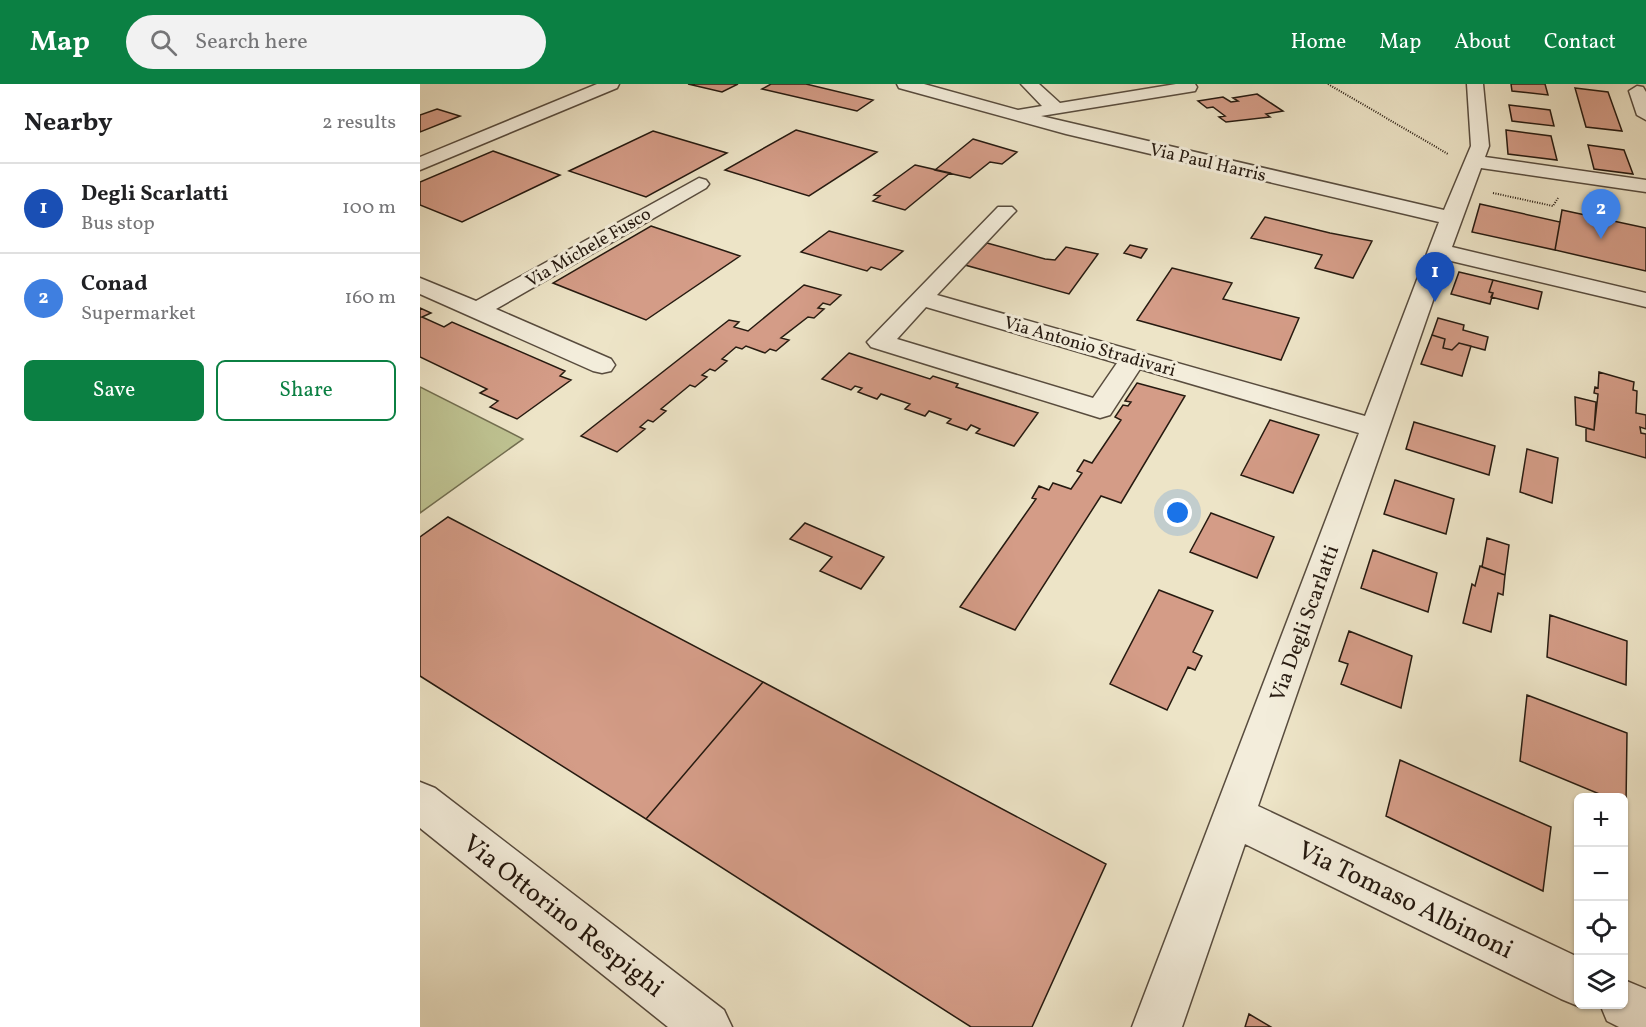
<!DOCTYPE html>
<html lang="en">
<head>
<meta charset="utf-8">
<style>
	:root { --surface:#fff; --page:#f2f2f2; --text:#202124; --muted:#757577; --line:#e0e0e0; --accent:#0b8043 }
	body { margin:0; font-family:Vollkorn,serif; background:var(--page); color:var(--text) }
	.controls { position:absolute; right:18px; bottom:18px; display:grid; overflow:hidden; border-radius:9px; box-shadow:0 2px 4px #0004 }
	.controls button { width:54px; height:54px; display:grid; place-items:center; padding:0; border:0; border-bottom:2px solid var(--line); background:var(--surface); color:var(--text); font:30px sans-serif }
	.you { position:absolute; left:758px; top:429px; width:21px; height:21px; margin:-15px; border:4px solid #fff; border-radius:50%; background:#1a73e8; box-shadow:0 0 0 9px #1a73e833 }
	.badge { display:grid; place-items:center; width:39px; height:39px; border-radius:50%; background:var(--accent); color:#fff; font-size:20px; font-weight:700 }
	.pin { position:absolute; translate:-50% -50px; filter:drop-shadow(0 2px 3px #0008) }
	.pin::after { content:''; position:absolute; top:32px; width:21px; height:18px; background:inherit; clip-path:polygon(0 0,100% 0,50% 100%) }
	.list { margin:0; padding:0; list-style:none }
	h2 { display:flex; justify-content:space-between; align-items:center; height:78px; margin:0; padding:0 24px; font-size:26px }
	h2 small { font-size:20px; font-weight:400; color:var(--muted) }
	.list li { display:grid; grid-template-columns:39px 1fr auto; gap:18px; align-items:center; box-sizing:border-box; height:90px; padding:0 24px; border-top:2px solid var(--line) }
	.list b { display:block; font-size:22px; white-space:nowrap }
	.list p { margin:0; font-size:20px; white-space:nowrap; color:var(--muted) }
	.list em { font-size:20px; font-style:normal; color:var(--muted) }
	.actions { display:flex; gap:12px; padding:18px 24px }
	.actions a { flex:1; padding:14px 0; border:2px solid var(--accent); border-radius:9px; text-align:center; font-size:21px; color:var(--accent) }
	.actions .main { background:var(--accent); color:#fff }
	.icon { flex:none; width:33px; height:33px; fill:none; stroke:currentColor; stroke-width:2; stroke-linecap:round; stroke-linejoin:round }
	.map { position:relative; flex:none; width:1226px; height:943px; overflow:hidden }
	header { display:flex; align-items:center; gap:36px; box-sizing:border-box; height:84px; padding:0 30px; background:var(--accent); color:#fff }
	header strong { font-size:28px }
	nav { display:flex; gap:33px; margin-inline-start:auto; font-size:21px }
	.search { width:420px; height:54px; background:var(--page); display:flex; align-items:center; gap:15px; box-sizing:border-box; padding:0 21px; border-radius:33px; color:var(--muted); font-size:22px }
	main { display:flex }
	aside { flex:1; background:var(--surface) }
	.map>svg:first-child { display:block }
</style>
</head>
<body>
<header>
<strong>Map</strong>
<div class="search"><svg class="icon" aria-label="search" viewBox="0 0 24 24"><circle cx="10" cy="10" r="6"/><path d="M15 15l6 6"/></svg>Search here</div>
<nav><a>Home</a><a>Map</a><a>About</a><a>Contact</a></nav>
</header>
<main>
<aside>
<h2>Nearby<small>2 results</small></h2>
<ul class="list">
<li><span class="badge" style="background:#1a4fb4">1</span><div><b>Degli Scarlatti</b><p>Bus stop</p></div><em>100 m</em></li>
<li><span class="badge" style="background:#3f7fe0">2</span><div><b>Conad</b><p>Supermarket</p></div><em>160 m</em></li>
</ul>
<div class="actions"><a class="main">Save</a><a>Share</a></div>
</aside>
<div class="map">
<svg width="1226" height="943" viewBox="0 0 1226 943">
	<rect width="100%" height="100%" fill="#ede4c7"/>
	<filter id="stains"><feTurbulence type="fractalNoise" baseFrequency=".00333" numOctaves="4"/><feColorMatrix values="0 0 0 0 .2 0 0 0 0 .09 0 0 0 0 .02 0 0 0 .5 -.17"/></filter>
	<radialGradient id="worn" r=".72"><stop offset=".6" stop-color="#630" stop-opacity="0"/><stop offset="1" stop-color="#630" stop-opacity=".3"/></radialGradient>
	<path fill="#bec291" stroke="#726e50" stroke-width="1.5" d="M0,303L103,355L0,429Z"/>
	<path fill="#d49c87" stroke="#261a10" stroke-width="1.5" d="M268,0H318L302,8Z
		M351,0H386L453,16L437,27L342,5Z
		M1091,0H1125L1128,11L1092,7Z
		M1155,4L1188,8L1202,47L1166,43Z
		M837,10L863,27L846,30L850,33L806,38L799,33L805,32L793,23L787,24L778,17L803,13L811,18L818,17L813,14Z
		M1089,21L1130,26L1134,42L1092,37Z
		M17,25L40,32L0,48V31Z
		M376,46L457,68L389,112L305,86Z
		M1086,46L1131,52L1137,76L1088,70Z
		M233,47L307,69L226,113L149,87Z
		M553,55L597,68L582,80L570,78L550,94L515,86Z
		M1168,61L1204,66L1213,90L1174,85Z
		M73,67L140,91L42,138L0,121V98Z
		M495,81L530,89L485,126L453,117L460,112L454,111Z
		M1060,120L1140,138L1135,166L1052,148Z
		M1142,126L1226,144V187L1135,166Z
		M845,133L910,149L952,157L933,194L895,184L902,171L831,154Z
		M231,142L320,172L226,236L133,199Z
		M409,147L483,167L461,186L451,183L447,187L381,168Z
		M567,159L625,175L635,176L646,163L678,170L649,210L545,181Z
		M710,161L727,165L721,174L704,169Z
		M752,184L812,199L803,215L879,234L861,276L717,236Z
		M1039,188L1073,196L1069,208L1073,209L1070,220L1031,210Z
		M1073,196L1122,208L1118,225L1071,213L1073,209L1069,208Z
		M384,201L421,211L410,221L403,219L398,224L404,225L394,234L388,233L361,254L369,256L356,267L350,265L345,269L326,262L322,265L316,263L302,275L307,277L295,287L290,285L282,291L287,293L275,303L270,301L241,325L246,327L233,338L228,336L220,343L225,345L197,368L161,352L309,236L319,238L314,243L328,247Z
		M0,224L11,229L2,233L24,243L32,238L145,287L140,292L151,296L97,335L70,323L78,317L60,309L67,305L0,273Z
		M1018,234L1044,241L1043,246L1068,253L1065,266L1039,259L1032,266L1023,264L1025,255L1012,251Z
		M1012,251L1025,255L1023,264L1032,266L1039,259L1051,262L1042,292L1001,280Z
		M429,269L510,295L513,292L538,300L536,303L618,329L594,362L556,349L560,345L551,341L547,346L527,339L531,335L509,327L505,332L485,325L490,320L461,310L457,315L438,308L442,304L435,302L431,306L402,295Z
		M1179,288L1214,298L1213,306L1217,307L1216,329L1226,331V345L1220,343L1221,349L1226,350V374L1166,357V344L1174,346L1178,310L1174,309L1175,303L1178,304Z
		M717,299L765,312L701,419L681,412L595,546L540,523L616,415L612,414L619,402L629,406L633,399L651,405L662,389L657,387L664,376L672,379L701,336L695,333L703,321L708,322L711,318L705,317Z
		M1155,313L1176,318L1174,346L1156,341Z
		M850,336L899,351L873,409L821,391Z
		M994,338L1075,362L1069,391L986,365Z
		M1107,365L1138,374L1132,419L1100,408Z
		M975,396L1034,415L1026,450L964,430Z
		M791,429L854,453L837,494L770,468Z
		M28,433L343,598L226,735L0,592V453Z
		M385,439L464,473L441,505L400,487L412,473L370,455Z
		M1067,454L1089,461L1085,491L1062,483Z
		M953,466L1017,489L1008,528L941,504Z
		M1060,482L1085,491L1083,511L1078,509L1071,548L1043,539L1052,500L1055,502Z
		M739,506L793,527L773,568L782,572L775,586L768,583L747,626L690,600Z
		M1130,531L1207,557L1206,601L1127,573Z
		M929,547L992,572L981,624L921,600L928,580L919,577Z
		M343,598L686,780L612,943H551L226,735Z
		M1107,611L1207,649L1206,720L1204,714H1189L1100,677Z
		M980,676L1131,743L1123,807L966,732Z
		M829,930L851,943H825Z"/>
	<g fill="none" stroke-linecap="round" stroke-linejoin="round">
		<defs>
			<path id="minor" d="M177,0H199L197,4L0,86V73Z
				M477,0H504L598,26L622,22L601,0H619L640,19L756,0H775L777,3L775,7L769,8L621,32L1024,126L1051,62L1047,0H1063L1069,62L1065,73L1226,96V108L1061,84L1032,163L1226,209V223L1027,176L838,722L1158,873V920H1161L1158,922L1141,915L825,760L762,943H712L939,349L720,285L690,331L680,334L451,263L447,258L578,123H592L596,127L592,131L517,211L945,332L1019,138L646,50L479,4ZM506,223L697,279L673,314L477,255Z
				M1217,2L1223,3L1226,8V36L1217,31L1209,7Z
				M279,94L286,96L289,100L286,104L76,225L191,275L195,281L191,287L182,289L173,287L0,210V194L56,217Z
				M0,698L15,704L304,926L312,943H248L0,744Z
				M1204,896L1226,905V943H1199L1187,937L1180,920H1204Z"/>
		</defs>
		<use href="#minor" stroke="#584c3e" stroke-width="3"/>
		<path stroke="#261a10" stroke-width="2" stroke-dasharray="1 1.5" stroke-linecap="butt" d="M908,0L1028,70
			M1073,109L1133,122L1138,114"/>
		<use href="#minor" fill="#f3eddb" fill-rule="evenodd"/>
	</g>
	<g text-anchor="middle" stroke-width="6" stroke-linejoin="round" paint-order="stroke">
		<g font-size="18" fill="#261a10" stroke="#f3eddb">
			<text transform="translate(788 78) rotate(13)" y="6">Via Paul Harris</text>
			<text transform="translate(168 163) rotate(-30)" y="6">Via Michele Fusco</text>
			<text transform="translate(670 262) rotate(16)" y="6">Via Antonio Stradivari</text>
		</g>
		<g font-size="21" fill="#261a10" stroke="#f3eddb">
			<text transform="translate(884 539) rotate(-70)" y="7">Via Degli Scarlatti</text>
		</g>
		<g font-size="26" fill="#261a10" stroke="#f3eddb">
			<text transform="translate(986 815) rotate(26)" y="9">Via Tomaso Albinoni</text>
			<text transform="translate(144 831) rotate(38)" y="9">Via Ottorino Respighi</text>
		</g>
	</g>
	<rect width="100%" height="100%" filter="url(#stains)"/>
	<rect width="100%" height="100%" fill="url(#worn)"/>
</svg>
<div class="controls">
<button>+</button>
<button>−</button>
<button><svg class="icon" aria-label="locate" viewBox="0 0 24 24"><circle cx="12" cy="12" r="6"/><path d="M12 2v4M12 18v4M2 12h4M18 12h4"/></svg></button>
<button><svg class="icon" aria-label="layers" viewBox="0 0 24 24"><path d="M12 4l9 5-9 5-9-5zM3 14l9 5 9-5"/></svg></button>
</div>
<div class="you"></div>
<div class="pin badge" style="left:1015px;top:218px;background:#1a4fb4">1</div>
<div class="pin badge" style="left:1181px;top:155px;background:#3f7fe0">2</div>
</div>
</main>
</body>
</html>
